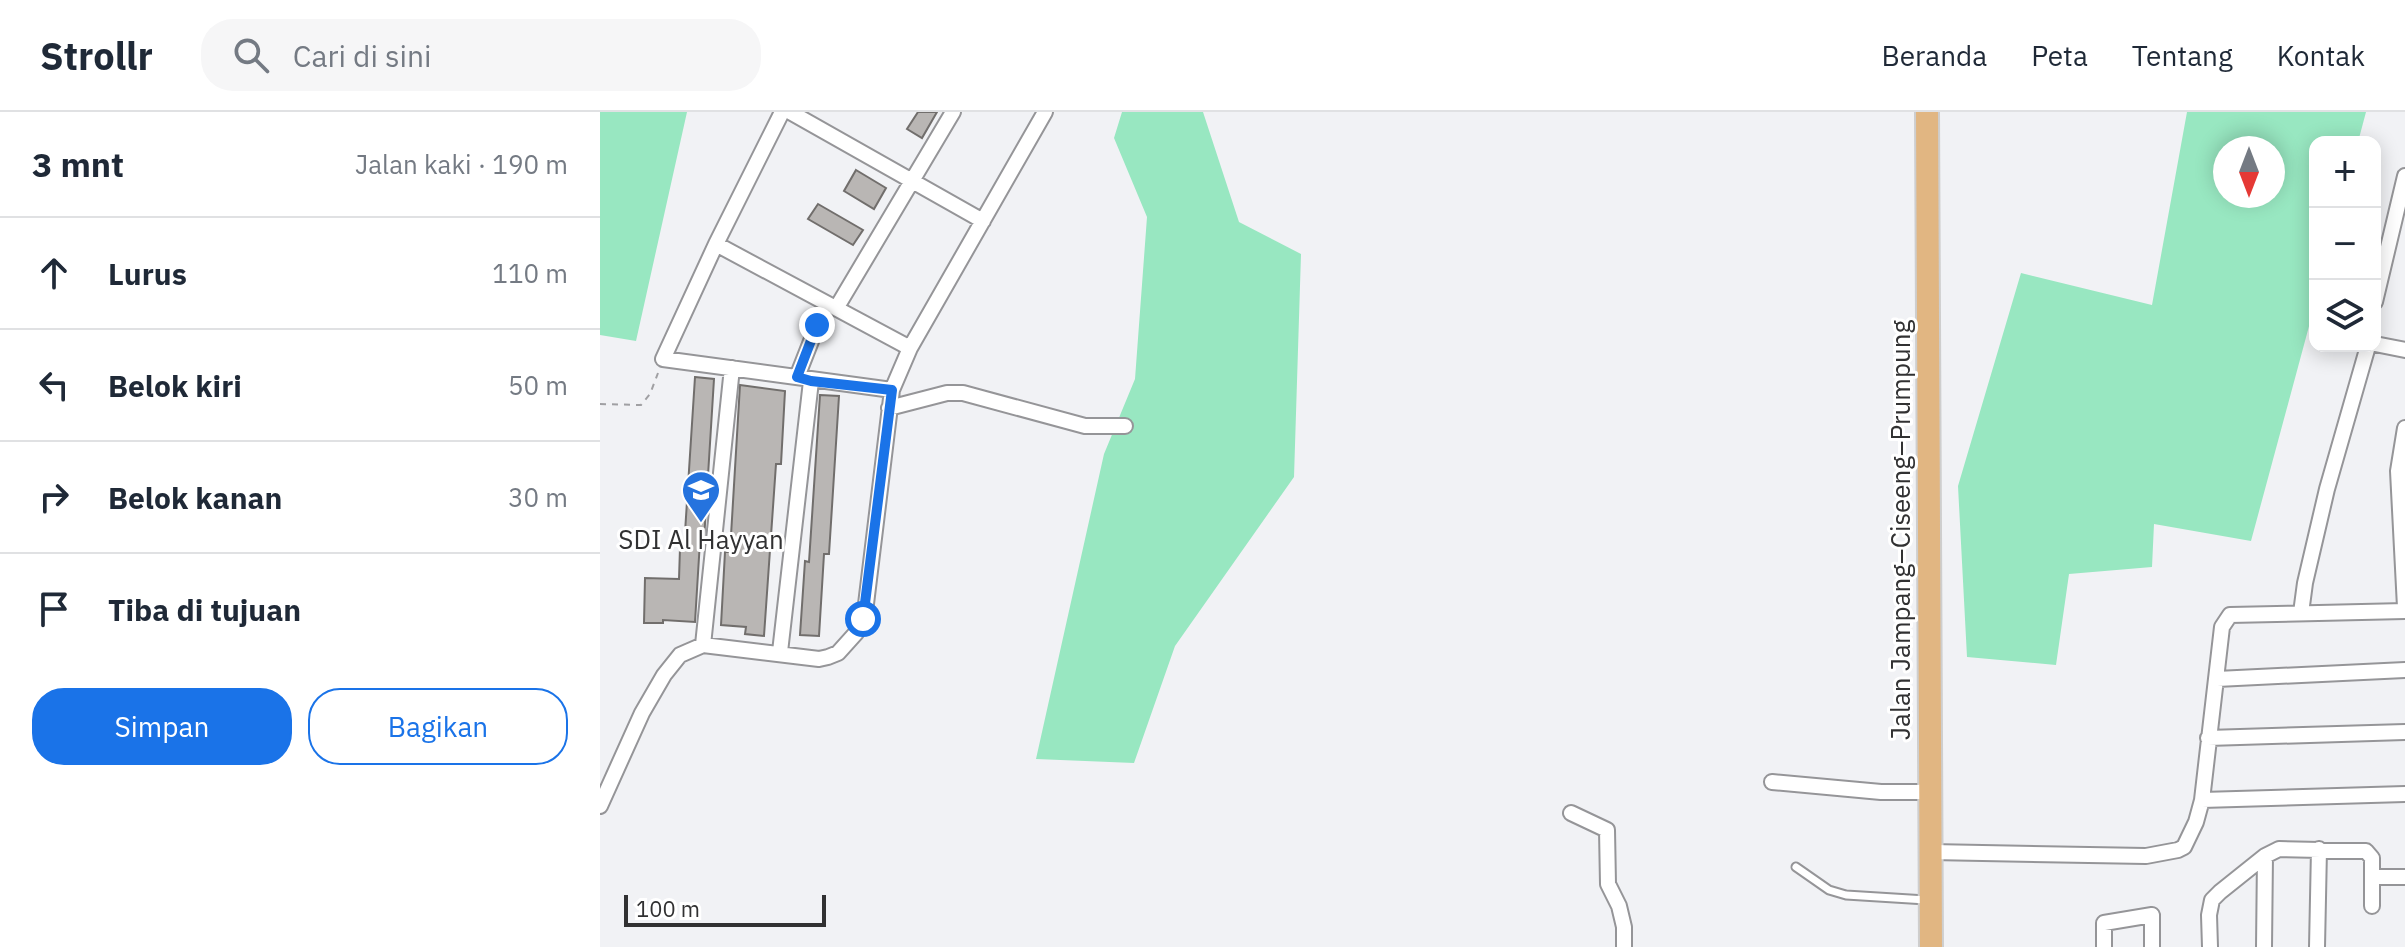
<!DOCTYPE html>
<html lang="id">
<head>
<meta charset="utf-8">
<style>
	:root { --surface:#fff; --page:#f6f6f7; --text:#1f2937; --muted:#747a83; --line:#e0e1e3; --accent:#1a73e8 }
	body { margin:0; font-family:"IBM Plex Sans",sans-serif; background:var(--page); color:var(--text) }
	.controls { position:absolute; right:24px; top:24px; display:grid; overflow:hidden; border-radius:16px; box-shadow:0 4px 20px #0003 }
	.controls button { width:72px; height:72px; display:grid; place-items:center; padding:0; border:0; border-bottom:2px solid var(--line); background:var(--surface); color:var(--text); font:40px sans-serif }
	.compass { position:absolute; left:1613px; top:24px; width:72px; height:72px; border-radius:50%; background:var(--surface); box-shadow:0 4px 20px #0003; rotate:180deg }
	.scale { position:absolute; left:24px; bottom:20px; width:202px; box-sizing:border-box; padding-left:8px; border:4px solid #313132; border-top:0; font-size:22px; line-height:28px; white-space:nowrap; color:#313132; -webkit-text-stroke:6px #fff; paint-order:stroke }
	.stop { position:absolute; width:24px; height:24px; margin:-18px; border:6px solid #1a73e8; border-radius:50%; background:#fff }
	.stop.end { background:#1a73e8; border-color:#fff; box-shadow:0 2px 8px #0008 }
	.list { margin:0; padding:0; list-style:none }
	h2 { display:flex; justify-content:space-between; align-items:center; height:104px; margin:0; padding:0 32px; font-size:34px }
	h2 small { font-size:26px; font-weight:400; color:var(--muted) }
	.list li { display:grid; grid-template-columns:52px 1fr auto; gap:24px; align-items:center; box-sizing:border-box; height:112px; padding:0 32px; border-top:2px solid var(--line) }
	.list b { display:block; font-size:30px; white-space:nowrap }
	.list em { font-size:26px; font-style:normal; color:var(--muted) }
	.actions { display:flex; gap:16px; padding:24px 32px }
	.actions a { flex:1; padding:18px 0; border:2px solid var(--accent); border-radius:32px; text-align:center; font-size:28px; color:var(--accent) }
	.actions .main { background:var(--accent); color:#fff }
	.icon { flex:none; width:44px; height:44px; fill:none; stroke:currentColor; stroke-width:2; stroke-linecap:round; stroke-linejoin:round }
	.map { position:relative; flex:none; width:1805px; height:835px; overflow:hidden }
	header { display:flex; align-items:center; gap:48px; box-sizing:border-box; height:112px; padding:0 40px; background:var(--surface); border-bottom:2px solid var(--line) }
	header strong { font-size:38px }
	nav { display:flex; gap:44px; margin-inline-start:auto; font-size:28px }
	.search { width:560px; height:72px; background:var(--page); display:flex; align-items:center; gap:20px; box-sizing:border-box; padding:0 28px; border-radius:32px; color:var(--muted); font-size:30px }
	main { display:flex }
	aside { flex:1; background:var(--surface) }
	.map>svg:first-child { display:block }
</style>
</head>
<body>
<header>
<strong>Strollr</strong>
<div class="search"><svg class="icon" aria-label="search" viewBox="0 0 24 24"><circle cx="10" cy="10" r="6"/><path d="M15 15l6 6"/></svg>Cari di sini</div>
<nav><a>Beranda</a><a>Peta</a><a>Tentang</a><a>Kontak</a></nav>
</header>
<main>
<aside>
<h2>3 mnt<small>Jalan kaki · 190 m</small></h2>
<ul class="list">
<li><svg class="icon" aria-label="ahead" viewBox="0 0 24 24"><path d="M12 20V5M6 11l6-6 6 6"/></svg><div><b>Lurus</b></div><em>110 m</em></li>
<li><svg class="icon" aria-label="left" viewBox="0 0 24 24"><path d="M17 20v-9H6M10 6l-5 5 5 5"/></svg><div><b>Belok kiri</b></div><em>50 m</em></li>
<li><svg class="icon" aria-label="right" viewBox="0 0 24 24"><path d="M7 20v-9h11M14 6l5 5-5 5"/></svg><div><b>Belok kanan</b></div><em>30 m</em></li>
<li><svg class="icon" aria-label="arrive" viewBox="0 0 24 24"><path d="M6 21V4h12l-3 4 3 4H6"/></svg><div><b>Tiba di tujuan</b></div></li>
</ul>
<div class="actions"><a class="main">Simpan</a><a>Bagikan</a></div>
</aside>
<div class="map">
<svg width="1805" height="835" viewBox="0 0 1805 835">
	<rect width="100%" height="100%" fill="#f1f2f5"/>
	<path fill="#98e7c1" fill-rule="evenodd" d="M0,0H87L36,229L0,223Z
		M522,0H603L639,110L701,142L694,365L575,534L534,651L436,647L504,342L535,267L547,105L514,26Z
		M1587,0H1766L1758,30H1715V192L1651,429L1554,412L1552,455L1469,462L1456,553L1367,545L1358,374L1421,161L1552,193ZM1673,36V84H1625V36Z"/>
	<path fill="#b9b6b4" stroke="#716e6c" stroke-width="2" d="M318,0H337L322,26L307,17Z
		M256,58L286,76L274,97L244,79Z
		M218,92L263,118L253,133L208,107Z
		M95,265L114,267L104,428L100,429L95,510L63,508V511H44L45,466L79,467L80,436H84Z
		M140,273L185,279L181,352H176L164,524L145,522L146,515L121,513L125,440H130Z
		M220,283L239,284L229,442H224L219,524L200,523L205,449L209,450Z"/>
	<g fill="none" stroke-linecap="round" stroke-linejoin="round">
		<defs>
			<path id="lane" d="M1196,755L1229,778L1246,783L1326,788"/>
			<path id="street" d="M182,0L116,132L63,247L292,278
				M190,0L383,109
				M116,132L310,236
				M1775,190L1805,64
				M237,195L353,0
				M1775,232L1805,238
				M197,265L226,191
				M289,296L347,281H363L485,314H525
				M1805,316L1798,359L1805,495
				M1701,501L1705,471L1727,377L1768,234
				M103,533L132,256
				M180,540L211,269
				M1617,567L1805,558
				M1608,626L1805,620
				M1172,670L1281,680H1319L1330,677
				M1602,688L1805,682
				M0,694L42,601L64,563L80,543L103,533L219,547L228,545L238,541L256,521L266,492L292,278L310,236L445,0
				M971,701L1007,718L1008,772L1019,794L1024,815V835
				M1331,740L1546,744L1578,738L1584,735L1596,710L1602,688L1622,515L1630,503L1805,499
				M1772,765H1805
				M1504,835V811L1552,803V835
				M1610,835L1609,803L1612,788L1620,780L1665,744L1679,737L1766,739L1772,746V794
				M1664,835L1665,744
				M1717,835L1719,737"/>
			<path id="primary" d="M1327,0L1331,835"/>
		</defs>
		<use href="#lane" stroke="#959598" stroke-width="11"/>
		<use href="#street" stroke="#959598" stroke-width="18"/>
		<use href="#primary" stroke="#cecece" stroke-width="26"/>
		<path stroke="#a0a0a3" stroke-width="2" stroke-dasharray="6 6" stroke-linecap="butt" d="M0,292L41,293L50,282L58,261"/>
		<use href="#lane" stroke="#fff" stroke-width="7"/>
		<use href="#street" stroke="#fff" stroke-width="14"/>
		<use href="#primary" stroke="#e1b682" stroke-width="22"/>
	</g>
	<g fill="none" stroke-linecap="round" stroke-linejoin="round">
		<path stroke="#1a73e8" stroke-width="10" d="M217,213L197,265L211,269L292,278L263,507"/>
	</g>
	<defs>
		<symbol id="school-pin" viewBox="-11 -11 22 30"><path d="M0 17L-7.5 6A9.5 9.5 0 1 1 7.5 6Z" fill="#2573de" stroke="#fff"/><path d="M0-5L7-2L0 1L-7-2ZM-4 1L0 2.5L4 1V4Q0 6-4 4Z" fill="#fff"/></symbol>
	</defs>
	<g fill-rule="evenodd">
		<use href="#school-pin" x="79" y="356" width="44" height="60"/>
	</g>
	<g text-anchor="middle" stroke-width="6" stroke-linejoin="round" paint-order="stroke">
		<g font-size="26" fill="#313132" stroke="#fff">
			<text transform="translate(1301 418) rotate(-90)" y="9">Jalan Jampang–Ciseeng–Prumpung</text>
		</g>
		<g font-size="26" fill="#313132" stroke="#fff">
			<text x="101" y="437">SDI Al Hayyan</text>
		</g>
	</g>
</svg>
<div class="controls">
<button>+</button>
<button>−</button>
<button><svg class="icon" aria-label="layers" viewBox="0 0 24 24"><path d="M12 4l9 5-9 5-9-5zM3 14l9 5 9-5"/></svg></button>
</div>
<svg class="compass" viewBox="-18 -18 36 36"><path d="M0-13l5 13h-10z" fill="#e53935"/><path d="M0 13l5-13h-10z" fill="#747a83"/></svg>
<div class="scale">100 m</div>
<div class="stop" style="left:263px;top:507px"></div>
<div class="stop end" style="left:217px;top:213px"></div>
</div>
</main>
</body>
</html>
